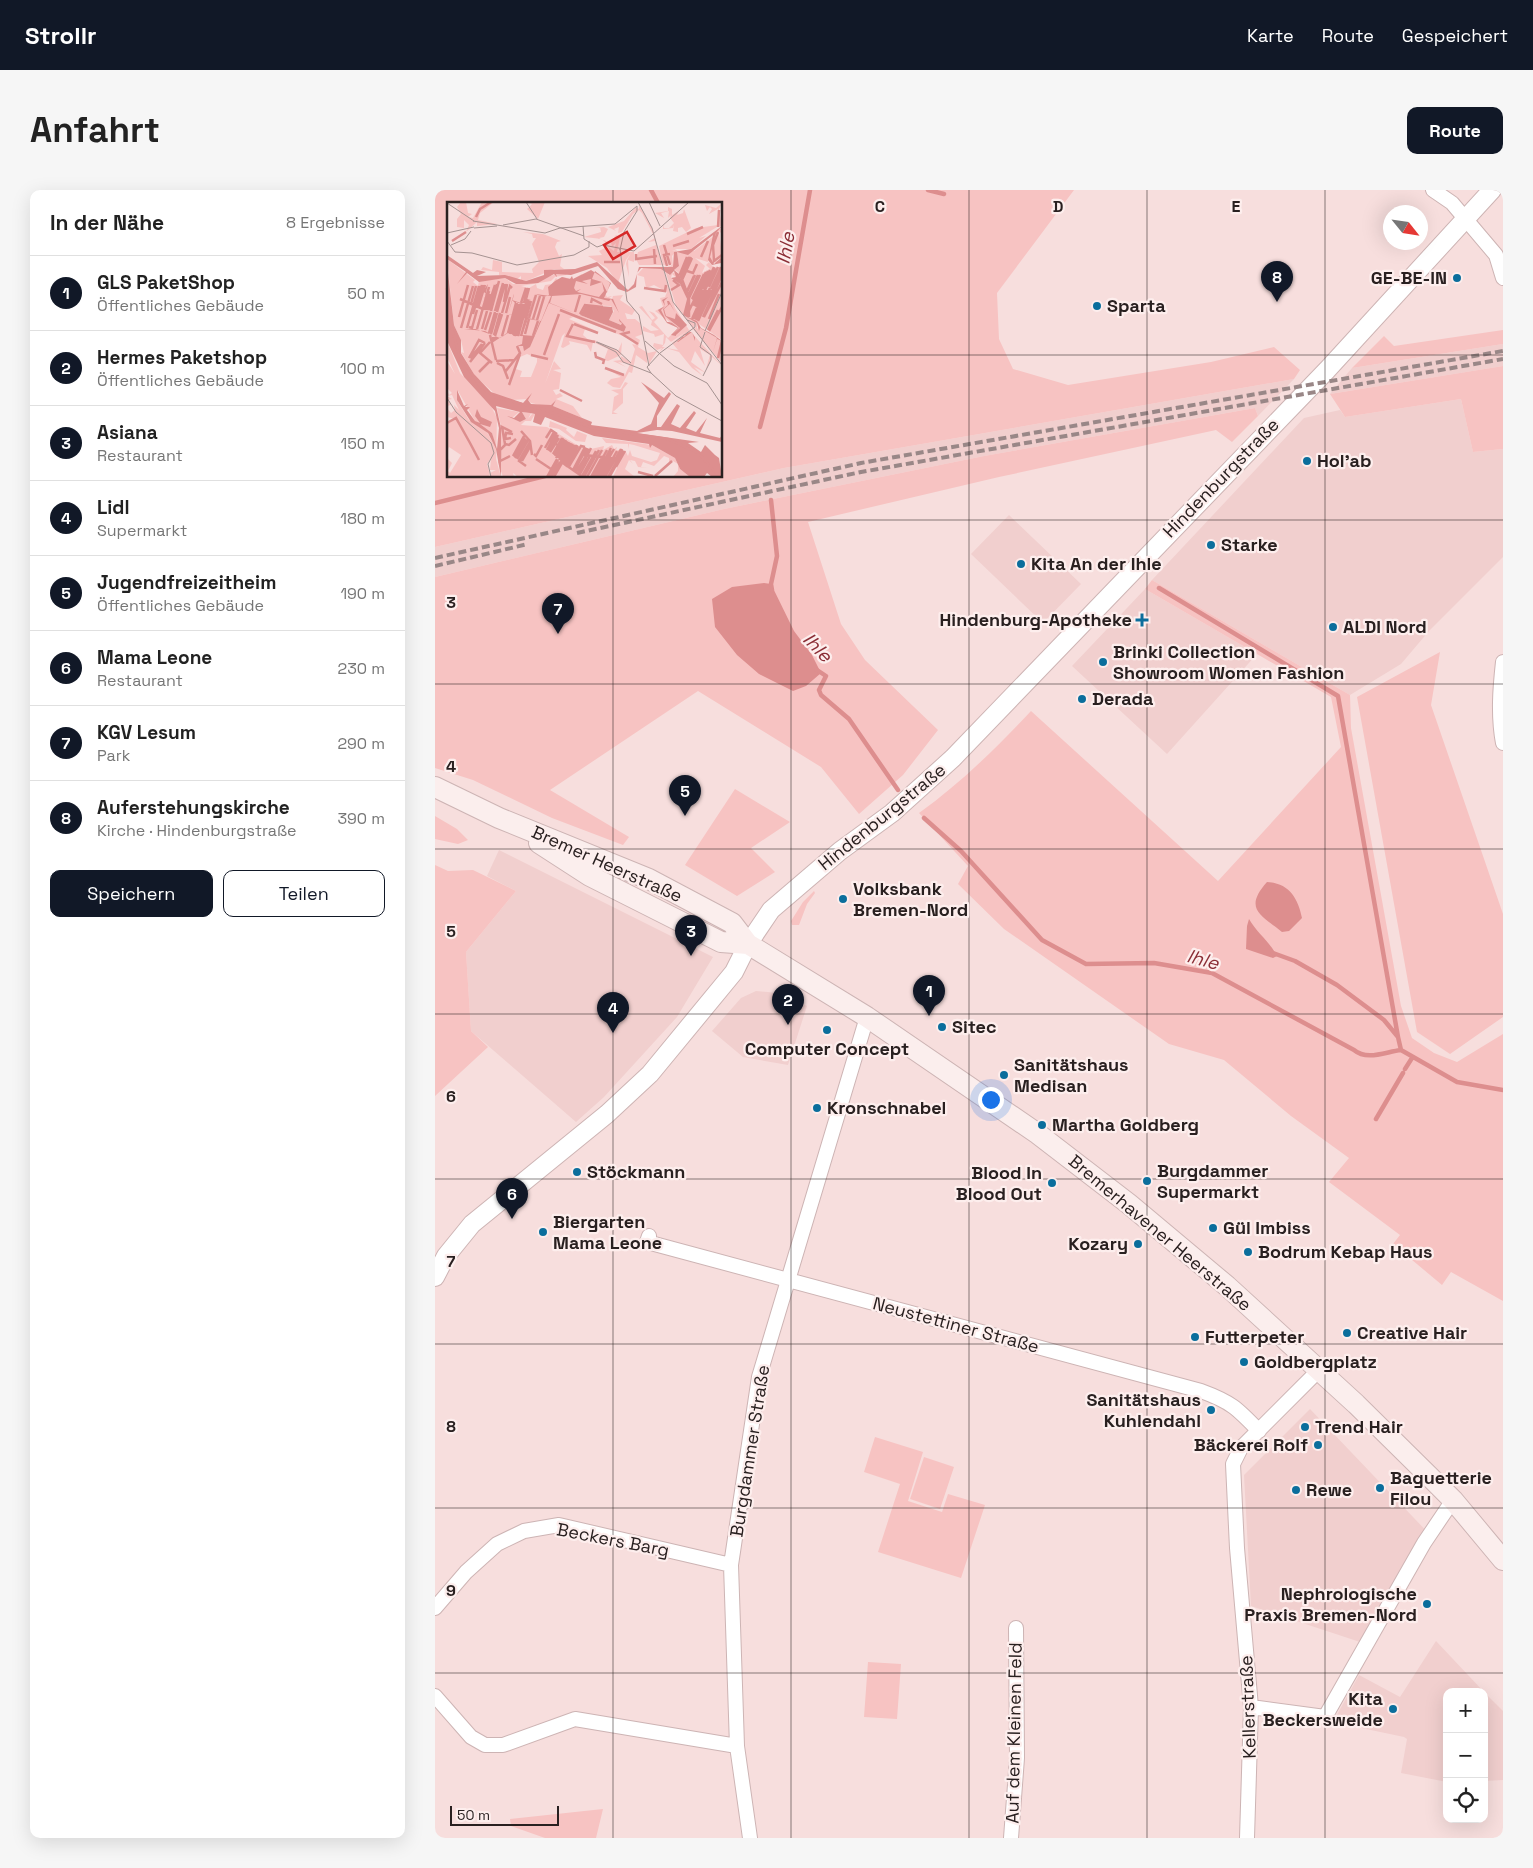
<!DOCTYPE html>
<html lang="de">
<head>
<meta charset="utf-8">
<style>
	:root { --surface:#fff; --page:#f6f6f6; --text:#222; --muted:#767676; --line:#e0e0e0; --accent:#111827 }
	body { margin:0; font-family:"Space Grotesk",sans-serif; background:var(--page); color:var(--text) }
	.controls { position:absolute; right:15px; bottom:15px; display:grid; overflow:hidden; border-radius:10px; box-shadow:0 5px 20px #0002 }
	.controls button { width:45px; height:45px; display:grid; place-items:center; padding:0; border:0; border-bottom:1px solid var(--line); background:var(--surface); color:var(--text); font:25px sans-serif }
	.compass { position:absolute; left:948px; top:15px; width:45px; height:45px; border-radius:50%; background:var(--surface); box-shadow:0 5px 20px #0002; rotate:120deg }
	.scale { position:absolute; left:15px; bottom:12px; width:109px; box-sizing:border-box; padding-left:5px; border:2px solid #292020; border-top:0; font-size:14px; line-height:18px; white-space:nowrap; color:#292020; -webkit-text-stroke:4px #fdeeed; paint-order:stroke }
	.you { position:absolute; left:555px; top:909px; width:18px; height:18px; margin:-12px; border:4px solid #fff; border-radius:50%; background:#1a73e8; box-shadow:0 0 0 8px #1a73e833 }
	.badge { display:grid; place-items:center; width:32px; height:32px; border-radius:50%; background:var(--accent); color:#fff; font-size:16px; font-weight:700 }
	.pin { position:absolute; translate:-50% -41px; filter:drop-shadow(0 1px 2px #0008) }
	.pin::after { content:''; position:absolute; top:26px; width:18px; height:15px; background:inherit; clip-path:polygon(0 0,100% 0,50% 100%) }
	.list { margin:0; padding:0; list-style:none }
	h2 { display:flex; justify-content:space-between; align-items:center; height:65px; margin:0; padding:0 20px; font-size:21px }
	h2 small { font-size:16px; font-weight:400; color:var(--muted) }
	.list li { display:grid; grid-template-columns:32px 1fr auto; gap:15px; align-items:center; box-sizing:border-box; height:75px; padding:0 20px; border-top:1px solid var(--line) }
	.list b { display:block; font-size:19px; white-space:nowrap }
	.list p { margin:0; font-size:16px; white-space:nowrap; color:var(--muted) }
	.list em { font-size:16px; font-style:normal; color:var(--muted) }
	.actions { display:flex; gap:10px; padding:15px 20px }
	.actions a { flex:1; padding:11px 0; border:1px solid var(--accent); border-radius:10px; text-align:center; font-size:18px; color:var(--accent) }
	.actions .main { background:var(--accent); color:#fff }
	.icon { flex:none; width:28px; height:28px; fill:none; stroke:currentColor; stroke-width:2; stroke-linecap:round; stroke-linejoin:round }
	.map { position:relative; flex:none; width:1068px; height:1648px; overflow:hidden; border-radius:10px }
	header { display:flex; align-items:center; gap:30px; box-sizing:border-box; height:70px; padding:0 25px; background:var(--accent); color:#fff }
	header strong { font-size:24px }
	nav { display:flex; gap:28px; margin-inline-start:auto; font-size:18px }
	.intro { display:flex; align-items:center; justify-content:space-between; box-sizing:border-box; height:120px; padding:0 30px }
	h1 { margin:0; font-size:35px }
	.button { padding:12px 22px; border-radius:10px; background:var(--accent); color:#fff; font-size:18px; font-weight:700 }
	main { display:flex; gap:30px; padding:0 30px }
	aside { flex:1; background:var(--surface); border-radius:10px; box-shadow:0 5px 20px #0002 }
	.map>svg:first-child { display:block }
</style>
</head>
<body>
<header>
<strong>Strollr</strong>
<nav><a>Karte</a><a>Route</a><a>Gespeichert</a></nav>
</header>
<div class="intro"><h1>Anfahrt</h1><a class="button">Route</a></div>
<main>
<aside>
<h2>In der Nähe<small>8 Ergebnisse</small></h2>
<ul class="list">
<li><span class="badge">1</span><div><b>GLS PaketShop</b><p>Öffentliches Gebäude</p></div><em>50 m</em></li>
<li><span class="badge">2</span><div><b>Hermes Paketshop</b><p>Öffentliches Gebäude</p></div><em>100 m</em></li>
<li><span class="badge">3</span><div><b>Asiana</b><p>Restaurant</p></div><em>150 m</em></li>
<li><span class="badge">4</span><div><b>Lidl</b><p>Supermarkt</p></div><em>180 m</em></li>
<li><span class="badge">5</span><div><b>Jugendfreizeitheim</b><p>Öffentliches Gebäude</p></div><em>190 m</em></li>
<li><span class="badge">6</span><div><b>Mama Leone</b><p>Restaurant</p></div><em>230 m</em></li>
<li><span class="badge">7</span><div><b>KGV Lesum</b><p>Park</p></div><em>290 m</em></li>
<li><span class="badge">8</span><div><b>Auferstehungskirche</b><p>Kirche · Hindenburgstraße</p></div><em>390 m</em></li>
</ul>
<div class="actions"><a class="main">Speichern</a><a>Teilen</a></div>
</aside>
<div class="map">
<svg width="1068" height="1648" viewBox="0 0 1068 1648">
	<rect width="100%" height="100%" fill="#f7dedd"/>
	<path fill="#f1cfce" d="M1068,154V176L895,204L917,178Z
		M859,189L823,226L820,218L549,266L289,319L0,387V357L349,278Z
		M1026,209L1038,262L1068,259V367L994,441L966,474L915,505L717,390L869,228L905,220L910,227Z
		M574,325L646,394L608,433L536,364Z
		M710,399L822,464L732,564L637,476Z
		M64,660L278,767L242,827L169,907L141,932L36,841L31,762L81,701L52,686Z
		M321,801L343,803L372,816L353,875L308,867L277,841L306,808Z
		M875,1219L999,1349L928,1453L816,1416L809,1285Z
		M1001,1451L1049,1502H1012V1592L966,1583L972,1549L969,1547L898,1532L924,1485L965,1507Z
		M1049,1502L1068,1521V1590L1049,1591Z"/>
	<path fill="#f7c3c2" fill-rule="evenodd" d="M0,0H639L562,103L564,149L578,179L633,195L776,172L839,157L865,180L859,189L349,278L0,357ZM14,14H286V286H14Z
		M1068,140V154L917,178L949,146L959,156Z
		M1068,176V259L1038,262L1026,209L910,227L895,204Z
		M820,218L823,226L797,252L781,240L564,287L373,332L406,434L430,470L503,540L468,585L424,624L386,577L263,501L115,600L194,647L188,655L117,628L38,590L0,578V387L289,319L549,266Z
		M717,390L915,505L916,538L966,816L977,848L999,863L1022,872L1068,844V1111L1016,1082L1007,1095L958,1054L965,1045L894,992L914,968L856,926L789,870L734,854L569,739L523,694L533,676L484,623C526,593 561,558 596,521L783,691L906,557L896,507L710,399Z
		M1005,462L996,515L1068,724V827L1015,864L982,842L922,507Z
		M300,599L355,632L316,658L340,682L302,706L250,675Z
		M0,626L22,639L33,650L23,654L0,649Z
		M0,675L13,681L38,680L81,701L31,762L36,841L53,857L0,906Z
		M379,701L380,703L372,714L364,735H357L356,731L368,712Z
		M440,1247L488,1262L473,1311L507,1322L513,1304L550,1315L526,1388L443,1362L465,1294L429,1282Z
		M489,1267L519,1277L505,1319L475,1309Z
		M433,1472L466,1474L462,1529L429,1527Z
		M168,1619L161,1648H110L76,1636L75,1629Z"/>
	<path fill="#dd8e8e" d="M329,393L336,394L359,441L377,465L386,483L371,496L358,501L324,484L302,465L280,437L277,409L297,397Z
		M832,692C854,693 863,708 867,728L854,741L847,742C826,725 808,719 832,692Z
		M814,729C822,743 835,752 842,766L838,768L811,759L812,736Z"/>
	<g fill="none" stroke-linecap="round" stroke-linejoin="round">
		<path stroke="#dd8e8e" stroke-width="4.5" d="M216,0L223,13
			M493,0L509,4
			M325,237L351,138L375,0
			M336,310L342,366L336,394L337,400
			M0,313L110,286
			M724,398L903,506L963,847
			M382,480L391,486L384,500L386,505L414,529L463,600
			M489,628L526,661L607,750L651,774L719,773L777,783L919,860C932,871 950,862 966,860L1022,892L1068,900
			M838,763L860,771L902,795L949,830L963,847L966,860
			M970,879L977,868
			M941,929L968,883"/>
		<defs>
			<path id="minor" d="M998,0L1017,13L1061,65L1068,88
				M1068,472C1065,499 1063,526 1068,553
				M214,1046L212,1052L766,1201C796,1212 802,1218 824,1241
				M0,1418L31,1382L62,1354L89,1341L124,1335L296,1375
				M0,1506L36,1547L50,1555H68L140,1529L302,1556
				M816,1517L890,1527L989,1353L1018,1310
				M315,1648L302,1556L296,1375L324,1187L432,827
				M576,1648L582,1568L581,1438
				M812,1648L816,1517L802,1358L798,1274L806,1258L884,1180"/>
			<path id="tertiary" d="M0,1087L11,1066L37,1034L172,924L215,884L299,782L313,754L336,720L405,661L457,623L518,568L892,180L1057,0"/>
			<path id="secondary" d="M0,597L64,628L214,689L297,733L313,754L432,827L603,944L694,1014L792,1096L921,1214L994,1286L1018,1310L1068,1370
				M104,653L155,686L286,752L313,754"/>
		</defs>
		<use href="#minor" stroke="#cdb4b4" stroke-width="16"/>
		<use href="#tertiary" stroke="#cdb4b4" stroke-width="20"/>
		<use href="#secondary" stroke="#cdb4b4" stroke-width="22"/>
		<use href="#minor" stroke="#fff" stroke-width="14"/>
		<use href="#tertiary" stroke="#fff" stroke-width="18"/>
		<use href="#secondary" stroke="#fbeeed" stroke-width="20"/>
		<path stroke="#998787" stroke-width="4" stroke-dasharray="8 4" stroke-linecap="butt" d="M142,343L426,282L1068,169
			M0,368L426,273L1068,161
			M0,376L93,354"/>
	</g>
	<path fill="none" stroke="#292020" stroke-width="1" stroke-opacity="0.55" d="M178,0V14M356,0V1648M534,0V1648M712,0V1648M890,0V1648M0,165H14M286,165H1068M178,286V1648M0,330H1068M0,494H1068M0,659H1068M0,824H1068M0,989H1068M0,1154H1068M0,1318H1068M0,1483H1068"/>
	<g fill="#0b6e9c" stroke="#fdeeed" stroke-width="2">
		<circle cx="1022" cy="88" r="5"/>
		<circle cx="662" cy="116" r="5"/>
		<circle cx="872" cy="271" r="5"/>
		<circle cx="776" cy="355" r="5"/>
		<circle cx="586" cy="374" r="5"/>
		<path d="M704.5 422.5h5v5h5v5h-5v5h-5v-5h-5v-5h5z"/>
		<circle cx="898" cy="437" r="5"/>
		<circle cx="668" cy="472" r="5"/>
		<circle cx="647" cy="509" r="5"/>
		<circle cx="408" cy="709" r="5"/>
		<circle cx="507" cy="837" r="5"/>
		<circle cx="392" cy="840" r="5"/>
		<circle cx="569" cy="885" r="5"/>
		<circle cx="382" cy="918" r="5"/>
		<circle cx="607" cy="935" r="5"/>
		<circle cx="142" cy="982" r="5"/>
		<circle cx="712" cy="991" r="5"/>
		<circle cx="617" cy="993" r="5"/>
		<circle cx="778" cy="1038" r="5"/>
		<circle cx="108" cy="1042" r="5"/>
		<circle cx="703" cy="1054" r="5"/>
		<circle cx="813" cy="1062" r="5"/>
		<circle cx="912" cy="1143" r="5"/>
		<circle cx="760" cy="1147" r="5"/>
		<circle cx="809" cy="1172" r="5"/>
		<circle cx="776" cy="1220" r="5"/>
		<circle cx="870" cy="1237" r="5"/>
		<circle cx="883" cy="1255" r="5"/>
		<circle cx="945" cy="1298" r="5"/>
		<circle cx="861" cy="1300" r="5"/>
		<circle cx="992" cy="1414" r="5"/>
		<circle cx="958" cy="1519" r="5"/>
	</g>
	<g text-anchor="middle" stroke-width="4.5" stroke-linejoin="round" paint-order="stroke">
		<g font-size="18" font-weight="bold" fill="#292020" stroke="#fdeeed" text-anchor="start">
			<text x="1012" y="94" text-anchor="end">GE-BE-IN</text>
			<text x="672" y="122">Sparta</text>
			<text x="882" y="277">Hol'ab</text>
			<text x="786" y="361">Starke</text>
			<text x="596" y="380">Kita An der Ihle</text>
			<text x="697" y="436" text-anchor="end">Hindenburg-Apotheke</text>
			<text x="908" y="443">ALDI Nord</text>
			<text x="678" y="468">Brinki Collection<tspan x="678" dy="21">Showroom Women Fashion</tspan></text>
			<text x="657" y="515">Derada</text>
			<text x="418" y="705">Volksbank<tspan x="418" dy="21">Bremen-Nord</tspan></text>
			<text x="517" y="843">Sitec</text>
			<text x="392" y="865" text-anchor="middle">Computer Concept</text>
			<text x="579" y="881">Sanitätshaus<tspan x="579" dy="21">Medisan</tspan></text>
			<text x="392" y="924">Kronschnabel</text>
			<text x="617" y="941">Martha Goldberg</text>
			<text x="722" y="987">Burgdammer<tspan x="722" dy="21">Supermarkt</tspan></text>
			<text x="152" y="988">Stöckmann</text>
			<text x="607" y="989" text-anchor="end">Blood In<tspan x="607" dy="21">Blood Out</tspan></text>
			<text x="118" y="1038">Biergarten<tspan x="118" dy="21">Mama Leone</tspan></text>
			<text x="788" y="1044">Gül Imbiss</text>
			<text x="693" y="1060" text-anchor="end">Kozary</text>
			<text x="823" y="1068">Bodrum Kebap Haus</text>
			<text x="922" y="1149">Creative Hair</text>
			<text x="770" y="1153">Futterpeter</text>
			<text x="819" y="1178">Goldbergplatz</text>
			<text x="766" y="1216" text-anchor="end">Sanitätshaus<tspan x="766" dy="21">Kuhlendahl</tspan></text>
			<text x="880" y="1243">Trend Hair</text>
			<text x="873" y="1261" text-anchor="end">Bäckerei Rolf</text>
			<text x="955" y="1294">Baguetterie<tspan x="955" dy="21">Filou</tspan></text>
			<text x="871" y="1306">Rewe</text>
			<text x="982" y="1410" text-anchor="end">Nephrologische<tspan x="982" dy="21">Praxis Bremen-Nord</tspan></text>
			<text x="948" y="1515" text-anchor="end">Kita<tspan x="948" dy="21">Beckersweide</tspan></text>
		</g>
		<g font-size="18" fill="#292020" stroke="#fdeeed">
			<text transform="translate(786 288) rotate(-46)" y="6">Hindenburgstraße</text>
			<text transform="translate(447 627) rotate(-39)" y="6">Hindenburgstraße</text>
			<text transform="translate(172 674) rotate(24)" y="6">Bremer Heerstraße</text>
			<text transform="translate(725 1043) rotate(40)" y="6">Bremerhavener Heerstraße</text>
			<text transform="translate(521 1135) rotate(15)" y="6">Neustettiner Straße</text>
			<text transform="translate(315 1261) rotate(-81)" y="6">Burgdammer Straße</text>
			<text transform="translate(178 1350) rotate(11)" y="6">Beckers Barg</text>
			<text transform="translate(813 1517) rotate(-92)" y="6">Kellerstraße</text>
			<text transform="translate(579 1543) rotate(-89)" y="6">Auf dem Kleinen Feld</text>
		</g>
		<g font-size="19" font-style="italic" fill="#8b2d35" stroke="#fdeeed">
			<text transform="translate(350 58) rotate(-80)" y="7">Ihle</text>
			<text transform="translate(383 457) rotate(46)" y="7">Ihle</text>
			<text transform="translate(768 769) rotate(15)" y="7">Ihle</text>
		</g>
	</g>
	<g transform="translate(12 12)">
		<rect width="275" height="275" fill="#f7dedd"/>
		<path d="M14,0H19L21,11L25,12L21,15L26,16L35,0H47L33,11L31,18L50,22L30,24V20L19,30L22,23L17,18V26L10,25V17L14,12L10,5ZM79,0H98L91,17L80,7L85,2ZM275,1L272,7L275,24L270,25L252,36L259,34L244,47H230L225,49L230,48L225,54L226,65H220L224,64L225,62L216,63L212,44L249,26L271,23V7L262,12L265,7L263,5L260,9L258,3L269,6ZM192,2L201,18L206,28L215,63H192L189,57L191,50L209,43L208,39L201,40L208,36L195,11L192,8L186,12L175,30L171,31L172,25L167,27L169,29L161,25L177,19L189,5L192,7ZM221,5L225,7V13L232,9L230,13L236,11L237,7L244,26L239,30L235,25L231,26V30L226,29L227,23L226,26L216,27V23L217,26H222L227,21L223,16L224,13L221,16L222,9L214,11L217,16L208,11L221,9ZM153,25L146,26L157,25L161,27L157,35L152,36L161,40V43L155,37L137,35L154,30ZM275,26V32L272,29L275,53L268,59L267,58L266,47L265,44L266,59H270L275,54V57L270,61L262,59L264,41L261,60L248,56L258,64L255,71L263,67L259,63L262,60L266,65H275V138L239,113L242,96L231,70L227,68L232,64L230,50L247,49L268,33L266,37L270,28ZM76,30L96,32L114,39L110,40L108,45L112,54L115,52L113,64L117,67H107L79,79L74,78V74L70,77L52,73V70L34,68L36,65L45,68L46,58L55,60V70L86,71L85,67L92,60L85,42L89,36H86L85,32ZM169,33L173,35L170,50H187V60L181,58L182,75L179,62L180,58L184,51L179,58L171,81L160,66L141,54L155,53L152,49L158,46L163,49L161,45L167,49L169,41L165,45L164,40ZM0,57L28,78L26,80L31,84L32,79L58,76L66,82H81L109,72L121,71L119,73L108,75L104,79L74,84L82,86L89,82L90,86L96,88L98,83L105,82L109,76L112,79L115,75L126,77L135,72L134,78H137L141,70L151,71L163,81L160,91L157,89L160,95L165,94L162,96L165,97L166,94L176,93L173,98L188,108L185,113L178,111L180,117H188L193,121L196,132L188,135L193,138L191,145L201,151L210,149L202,162L201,153L200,161L189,153L185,171L182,170L173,186L166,185L160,181L164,177L174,175L158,166L178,173L183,162L171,160L179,165L166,159L174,158V154L184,160L188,147L185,142L189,143L181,136L126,115L122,117L152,130L138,127L136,133L144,140L147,138L171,149L175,140L174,153L161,159L157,158L161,147L146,140L144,150L140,143L122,139L123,142L116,146L114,145L118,131L115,134L98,182L107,159L114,167L106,168L114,171L112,187L106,188L109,193L113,191L116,194L109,197L126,204L135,216L106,204L109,198L104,203H93L84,201L80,197L65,198L49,193L28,174L14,150L17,151L14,138L7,123ZM139,103L164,104L167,109L162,118L179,125L177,130L133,113ZM80,152L90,156V160L84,175H73L75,169L69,167L66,172L68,165L73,155ZM197,65L216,67L228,106L242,128L275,164L265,155L263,161L259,167L263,153L253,147L258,164L248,149L244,160L259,171L247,165L256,174L245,166L232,150L219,146L231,148L225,141L240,129L224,140L219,135L218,141L215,145H218L212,150L215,146L210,148L206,144L207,141L216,143L217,132L208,135L207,132L196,129V124L204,129L212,128L204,123L205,119L192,105L195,104L205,118L208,116L202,109L207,111L211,116L207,120L221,136L231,126L208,109L216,105L213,96L218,95L220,90L207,83L199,86L197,75L190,73ZM218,68L222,73L228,70L232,78L225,72L224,76L236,86L240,97L239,115L250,120V126L252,128L251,125L275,139V161L246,127L249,125V123L246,126L229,104ZM0,139L13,171L44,204L50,216L49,257L54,275H44L43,271L49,268H43L44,256L40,262L43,273L40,275H0V256L5,261L1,269L3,271L14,253L2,245L0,249V222L9,217L0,215V206L4,211L8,208L7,203L12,208L5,193L0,194L5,197L1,198L4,203L0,204V188L2,193L5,191L0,186V159L8,172L0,155ZM11,189L28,219L45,231L49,247L40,230L22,218L11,200ZM178,180L181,181L176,187V201L166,210L171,212H165L167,195L172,192L164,188L174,187ZM50,206L72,210L65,216L73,220L79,217L75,210L84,211L81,217L85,212H88L84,219H78L74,223L100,225L130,243L144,247L157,244L156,248L165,243L167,247L170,245L169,248H176L161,275H71L66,271L67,275H56L51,260L54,224ZM103,219L120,226L119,228L127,235L130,229L140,233L138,240L129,239L112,227L102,225ZM155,236L205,243L228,256L233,267L243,275H226L231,269V262L226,259L222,263V256L217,254L207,264L196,260L194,265L201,266L191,265L188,259L183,258L186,262L182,258L178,267L188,275H166L178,248L181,254L183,248L185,254L204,260L210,258L213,251L187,243L182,242L181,247V242L159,241Z" fill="#f7c3c2" fill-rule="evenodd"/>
		<path d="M275,24L269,31L263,55L267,62L275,55L274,61L265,63L261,58L266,33L241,53L230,50L232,64L227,68L232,72L242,97L241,115L250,119L254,126L267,133L275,116L267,133L275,139L270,137L266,150L270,136L253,126L252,129L250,121L236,113L240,97L233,82L224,76L229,75L227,69L223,73L214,67L194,66L190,71L189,85L180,90L171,87L151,64L124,73L109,72L110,75L107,72L91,81L80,82H69L58,76L32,80L20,71L10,82L19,70L0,57V53L26,71L30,68L39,70L30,74L58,73L79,79L97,73V68L128,67L150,60L181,88L187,82L192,65H226L227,50L244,47ZM0,62L7,123L14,138V151L27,172L44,190L76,201L85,191L81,198L84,202L104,203L109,198L106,204L145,220L144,223L190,229L204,222L212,201L194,180L217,196L222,190L224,192L210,214V225H214L230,202L233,204L224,222L233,226L247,209L249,211L239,226L249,230L260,216L253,231L273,236L275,233V240L225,229L210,228L190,231L252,240L241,241L254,250L258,243L268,253L272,256L275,275H265L260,271L257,275H243L233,267L228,256L205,243L203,246L202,242L147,234L98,215L94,223L86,220L88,212L83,211L75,210L79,217L73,220L60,214L67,216L73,210L49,204L54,226V275L49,247L41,231L24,220L10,198V188L17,204L21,202L18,205H23L20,208L28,219L33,221L28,214L30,207L34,215L45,220L43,225L33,222L45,231L50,247L52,226L48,209L17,175L1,141ZM144,68L164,81L157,96L166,97L171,89L166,97L172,111L164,97L162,99L134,92L105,94L103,101L128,111L102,101L83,145L71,153L67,162L71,153L77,149L76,144H70L75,142L76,134L60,131L45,141V135H49L38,129L17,127H29L39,92L36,89L41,82L35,107L61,112L67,93V88L68,84L67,88V92L65,98L74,101L80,97L84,98L74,102L69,100V102L65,98L61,112L80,116L91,83L88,92L97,95L102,93L101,85L108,79L115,75L123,77L125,74L126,77ZM148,69L163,81L160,90L155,80L145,77ZM144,77L143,84L155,80L157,89L152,95L130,90L134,87L129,89L127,86L129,79L141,82L135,79ZM88,92L104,94L94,119L81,116ZM35,107L80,116L75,133L61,131L53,136L29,127ZM81,117L93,119L87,134L75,133ZM221,95L217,99L218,104L214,108L220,120H222L225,121L232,126L226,132L233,126L218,114L216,107L221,103L220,99H222L228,110L223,102L217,107L219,114L228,117L229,111L240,123L229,133V138L231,139L235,135L239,134L236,132H239L240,131L243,130H245L247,134L248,135V139L252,143L248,139L245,130L231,140L229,138V134L224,133L231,126L220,121L211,108L218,104L215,98ZM139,103L165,105L166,110L162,118L174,123L175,121L173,120L172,118V117L179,125L177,130L133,113Z" fill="#dd8e8e" fill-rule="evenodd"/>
		<path fill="none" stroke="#dd8e8e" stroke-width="2.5" d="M29,15L33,7L44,0M271,25L272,8M271,30L266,43L267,59L275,53M240,32L256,25M5,39L19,30M217,43L223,63M226,44L242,39M207,47L208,62M189,52V57L210,54M240,55L233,72L242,96V115M254,55L261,39M157,60H173M220,64L217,53L223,52M240,69L246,71L250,62M233,73L242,55M234,74L243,55M234,75L244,55M235,78L245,56M262,85L271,65M0,86L4,123L12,153L32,183L47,195L95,207L145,226L221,237L251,251L269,271L275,273M197,86L218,89L219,83M256,87L264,69M264,87L274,65M224,88L232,83L226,78M257,88L267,65M240,89L247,74M240,90L248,73M241,94L251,73M242,96L253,73M13,97L36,107M245,97L257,72M246,98L259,70M57,100L60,82M74,101L79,86M77,101L81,86M78,101L82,86M144,101L145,97L155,102M255,101L263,86M24,102L29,84M247,104L263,68M248,104L255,89M29,105L35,83M249,105L256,88M30,106L36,83M31,106L38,83M37,108L42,89M39,108L43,92M40,108L48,83M41,108L45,93M42,108L50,82M113,108L169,130M44,109L52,79M48,109L56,81M50,110L58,82M128,110L133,93M55,111L63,84L65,86M59,111L63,95M26,112L34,84M133,112L138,103L156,105M240,113L261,69M12,115L21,83M256,115L275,73M257,115L275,80M77,116L82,99M82,116L89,93M86,117L93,94M245,117L268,66M247,117L260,88M262,117L272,92M90,118L97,95M249,118L263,87M251,118L265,88M251,119L275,68M126,122L120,134L148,140M127,122L151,131M22,125L25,126L30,108M64,125L70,101M14,126L26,84M20,126L32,84M30,127L42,85M35,127L40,109M38,128L44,110M261,128L271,108M262,129L275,105M183,130L175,132L191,142M42,131L48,110M61,131L69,101M44,132L50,111M63,132L72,102M65,132L74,102M78,132L82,117M43,133L49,158M47,133L53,111M66,133L75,102M48,134L55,112M55,134L61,113M67,134L77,102M68,134L78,102M70,134L79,101M71,134L81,99M74,134L84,99M86,134L91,119M43,140L33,151L45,161M148,150L149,155L157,158L156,162M84,153L101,157M97,153L112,112M22,156L32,138L38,141M23,156L35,142M271,156L275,139M49,159L68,158M23,160L38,141M50,161L56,164L61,177M158,166L177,173M32,170L43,159M58,170L73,151L70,144M62,183L73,152M113,188L135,199M0,221L9,216L23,241M74,229L83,239L85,253M65,230L55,225L58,242L62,243L69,237M64,236L58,237L59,231L66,232M99,236L104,228L110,232M102,238L128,253M23,241L32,258M58,243L53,248V259L63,254M98,246L107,230M142,247L138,253L172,257M100,248L109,231M101,248L110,232M102,249L111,233M103,250L112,236M87,252L89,254L95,243M106,252L115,236M67,253L77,235M107,253L116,236M66,254L77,234M108,254L117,237M67,255L78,236M68,256L79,237M69,256L79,237M109,256L119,238M111,256L120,239M70,257L81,238M89,257L104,267M112,258L122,240M73,259L83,243M75,259L83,245M113,259L136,275M114,259L124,241M115,261L126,242M116,261L127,243M117,263L128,243M79,264L72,259L83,240M118,264L130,243M169,264L175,247M119,265L131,244M169,265L178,249M121,266L134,244L138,245M126,268L138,245M127,269L140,246M129,270L139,254M191,270L206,274M131,272L144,246M133,272L143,254M135,274L149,249M163,274L172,258M208,274L225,259M100,275L110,257M102,275L111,258M104,275L113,260M107,275L115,261M136,275L148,255M137,275L152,248M140,275L155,248M144,275L155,255M145,275L160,248M146,275L157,255M148,275L164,246M149,275L164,248M151,275L167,247M153,275L164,256M155,275L170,249M156,275L167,256M158,275L174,247M161,275L176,248"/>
		<path fill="none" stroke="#a59291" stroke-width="1" d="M79,0L90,17M191,0L205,26L226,100L275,163M202,0L213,24M0,1L27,19M26,19L98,31L113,26L168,22L190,4M56,23L89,17L137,34M136,24L137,37L150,45L156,43L187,49L242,0M27,26L50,24M0,31L27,25M0,39L8,50L25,51L70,63L127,53L142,45V39M4,43L18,37L24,29M173,47L180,99L192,113L202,164M173,48L177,30L190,9V4M258,129L275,90M258,130L253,145L264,153V158M198,139L227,164L260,181L275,203M149,140L169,150L176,160L204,171M150,140L170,148L184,161M204,171L229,194L275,219M204,171L200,165L213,151L248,125V121L240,118M256,174L264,158M0,196L9,210L44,241L47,251L41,262L44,275"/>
		<path fill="#d62828" fill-opacity="0.15" stroke="#d62828" stroke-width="2.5" d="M180,30L188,44L166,57L157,43Z"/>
		<rect width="275" height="275" fill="none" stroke="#292020" stroke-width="2.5"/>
	</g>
	<g font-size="16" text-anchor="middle" font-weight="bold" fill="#292020" stroke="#fdeeed" stroke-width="4.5" stroke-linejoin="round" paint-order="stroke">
		<text x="445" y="22">C</text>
		<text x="623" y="22">D</text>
		<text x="801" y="22">E</text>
		<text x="16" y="418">3</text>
		<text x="16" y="582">4</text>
		<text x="16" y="747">5</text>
		<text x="16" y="912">6</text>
		<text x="16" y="1077">7</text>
		<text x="16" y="1242">8</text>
		<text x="16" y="1406">9</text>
	</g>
</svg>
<div class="controls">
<button>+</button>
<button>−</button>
<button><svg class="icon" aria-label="locate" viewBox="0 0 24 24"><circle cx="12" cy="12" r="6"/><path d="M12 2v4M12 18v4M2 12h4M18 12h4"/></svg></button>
</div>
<svg class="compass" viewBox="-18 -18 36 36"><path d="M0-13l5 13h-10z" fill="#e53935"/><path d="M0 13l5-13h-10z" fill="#767676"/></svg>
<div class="scale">50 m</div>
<div class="you"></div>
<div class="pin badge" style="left:494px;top:826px">1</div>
<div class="pin badge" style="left:353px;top:835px">2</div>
<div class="pin badge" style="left:256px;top:766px">3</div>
<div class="pin badge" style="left:178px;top:843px">4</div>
<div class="pin badge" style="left:250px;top:626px">5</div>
<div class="pin badge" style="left:77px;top:1029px">6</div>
<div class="pin badge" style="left:123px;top:444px">7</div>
<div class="pin badge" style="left:842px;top:112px">8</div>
</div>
</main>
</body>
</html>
